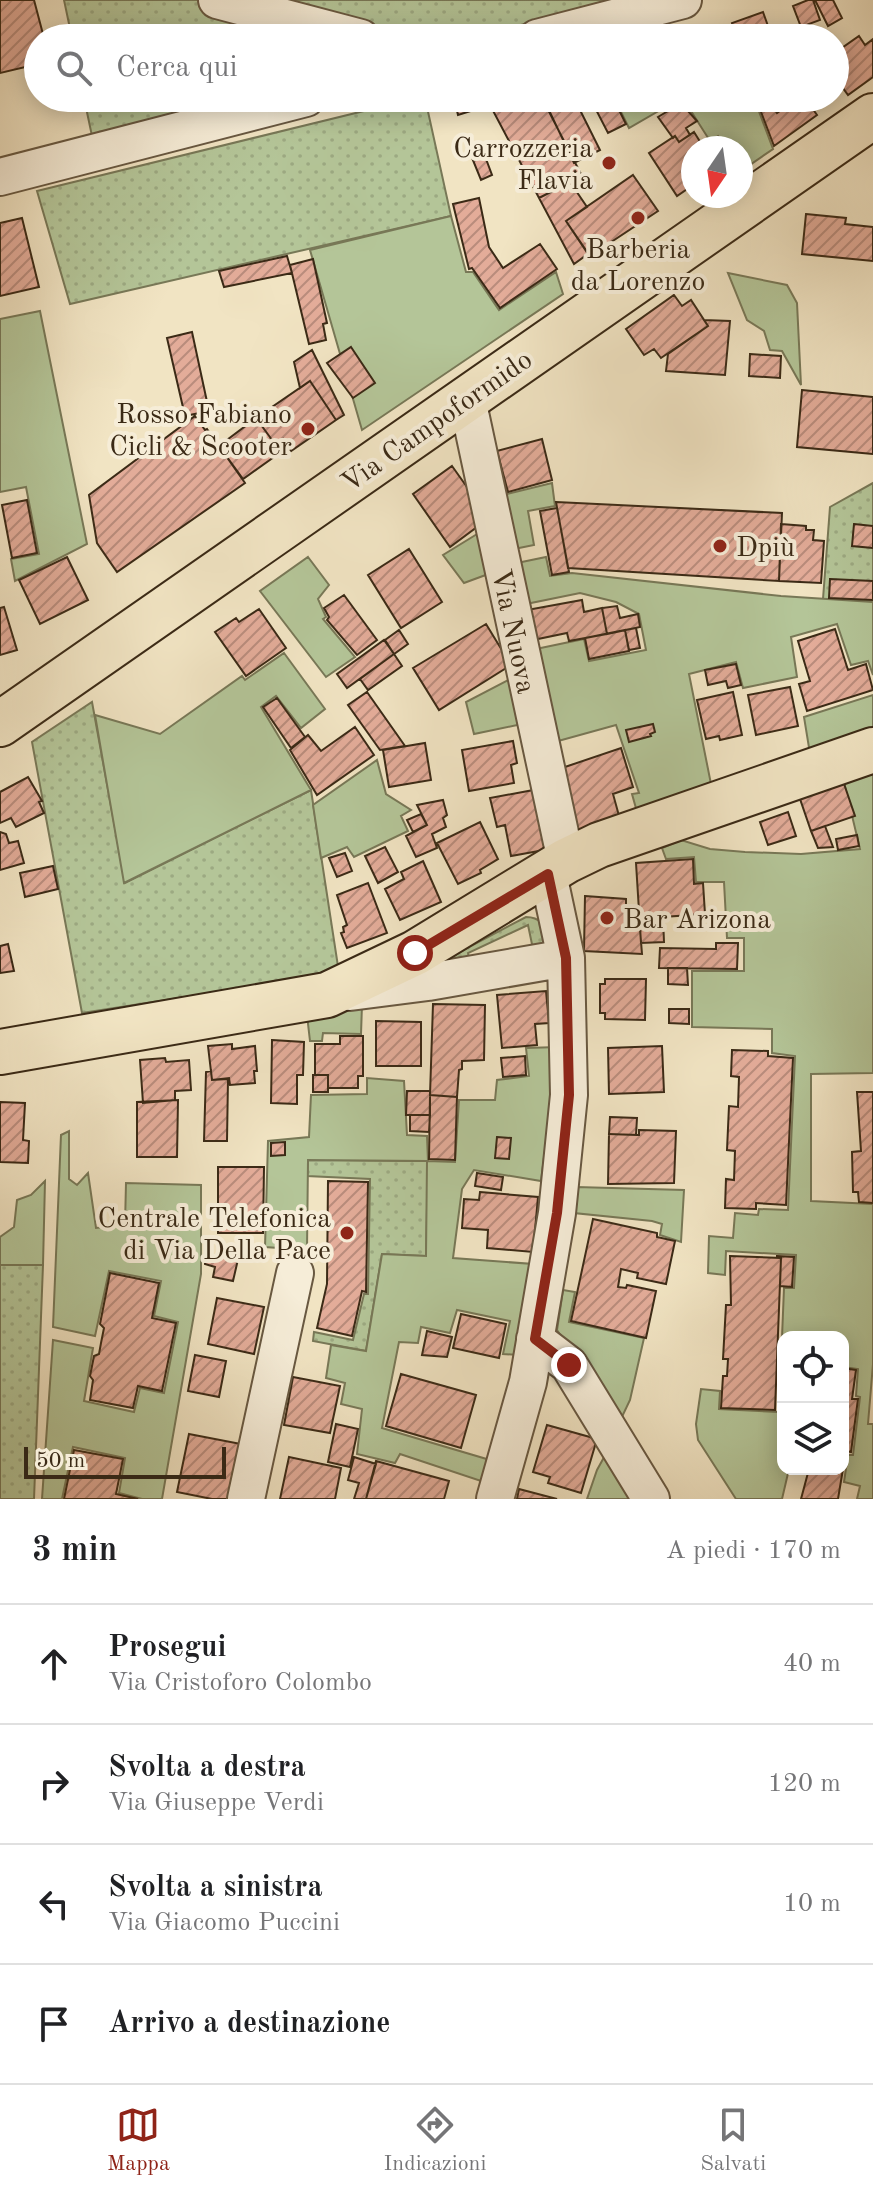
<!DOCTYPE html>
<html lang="it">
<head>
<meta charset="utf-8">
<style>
	:root { --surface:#fff; --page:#f2f2f2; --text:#202124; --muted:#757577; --line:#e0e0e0; --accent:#8f2418 }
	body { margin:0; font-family:"Old Standard TT",serif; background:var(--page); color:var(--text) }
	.controls { position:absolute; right:24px; bottom:24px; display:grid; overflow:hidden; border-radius:16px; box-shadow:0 4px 20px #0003 }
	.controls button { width:72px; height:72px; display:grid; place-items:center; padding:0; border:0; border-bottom:2px solid var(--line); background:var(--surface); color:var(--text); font:40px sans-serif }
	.compass { position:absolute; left:681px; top:136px; width:72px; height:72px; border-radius:50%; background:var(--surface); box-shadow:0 4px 20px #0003; rotate:193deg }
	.scale { position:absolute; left:24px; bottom:20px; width:202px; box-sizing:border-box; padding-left:8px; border:4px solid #3b2a16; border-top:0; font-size:22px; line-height:28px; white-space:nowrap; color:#3b2a16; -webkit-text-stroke:6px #f6edd8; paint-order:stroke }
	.stop { position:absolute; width:24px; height:24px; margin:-18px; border:6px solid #8f2418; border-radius:50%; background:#fff }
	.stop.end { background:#8f2418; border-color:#fff; box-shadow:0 2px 8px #0008 }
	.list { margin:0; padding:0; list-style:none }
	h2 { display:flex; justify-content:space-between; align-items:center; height:104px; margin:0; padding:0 32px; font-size:34px }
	h2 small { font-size:26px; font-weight:400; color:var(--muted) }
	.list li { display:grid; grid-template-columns:52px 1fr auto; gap:24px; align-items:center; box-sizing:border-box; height:120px; padding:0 32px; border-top:2px solid var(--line) }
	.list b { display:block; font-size:30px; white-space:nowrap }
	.list p { margin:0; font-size:26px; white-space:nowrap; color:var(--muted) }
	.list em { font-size:26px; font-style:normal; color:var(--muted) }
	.icon { flex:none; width:44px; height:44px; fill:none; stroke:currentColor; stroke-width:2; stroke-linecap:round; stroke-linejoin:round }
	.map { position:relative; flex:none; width:873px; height:1499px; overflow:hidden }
	.search { position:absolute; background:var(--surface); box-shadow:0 4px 20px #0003; left:24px; right:24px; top:24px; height:88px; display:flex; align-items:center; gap:20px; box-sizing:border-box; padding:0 28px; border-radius:44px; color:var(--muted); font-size:30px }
	.sheet { height:584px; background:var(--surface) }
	nav { display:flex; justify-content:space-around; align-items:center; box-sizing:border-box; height:112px; border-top:2px solid var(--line); background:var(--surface); font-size:22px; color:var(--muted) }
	nav a { display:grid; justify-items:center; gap:4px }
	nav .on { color:var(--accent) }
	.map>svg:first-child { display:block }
</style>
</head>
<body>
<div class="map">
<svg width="873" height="1499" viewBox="0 0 873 1499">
	<defs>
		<pattern id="grass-dots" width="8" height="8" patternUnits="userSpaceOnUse" patternTransform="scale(2)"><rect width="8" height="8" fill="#b4c598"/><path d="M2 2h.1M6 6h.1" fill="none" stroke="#9ca982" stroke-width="1.8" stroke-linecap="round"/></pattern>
		<pattern id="building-hatch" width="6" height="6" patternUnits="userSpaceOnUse" patternTransform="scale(2)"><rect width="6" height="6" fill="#e3ac99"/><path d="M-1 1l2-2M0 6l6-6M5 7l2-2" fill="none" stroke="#b98c7c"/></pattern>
	</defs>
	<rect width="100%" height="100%" fill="#f1e4c3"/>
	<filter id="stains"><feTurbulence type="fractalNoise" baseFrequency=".0025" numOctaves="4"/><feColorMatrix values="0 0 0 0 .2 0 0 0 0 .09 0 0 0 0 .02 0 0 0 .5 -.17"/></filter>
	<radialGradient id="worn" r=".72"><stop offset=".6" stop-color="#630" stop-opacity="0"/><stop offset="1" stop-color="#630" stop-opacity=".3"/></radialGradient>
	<path fill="url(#grass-dots)" stroke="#787857" stroke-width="2" d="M64,0H617L471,38H72Z
		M84,98H240L92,136Z
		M417,98H425L451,216L70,304L37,191Z
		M873,483V602L823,599L830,507Z
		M92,702L125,883L311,790L339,973L82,1013L32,742Z
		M526,917C542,917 546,928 552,940L533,949L528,925L468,953L471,969L433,966Z
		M308,1160L428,1161L426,1256L382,1254L366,1351L313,1341L314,1332L353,1340L364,1294H368L370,1179L307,1176Z
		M0,1265H43L34,1499H0Z"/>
	<path fill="#b4c598" stroke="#787857" stroke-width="2" d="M614,98H754L773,149L741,171V148H726L718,136L710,141L689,108L669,105L629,128Z
		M451,216L466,272H473L499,310L556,272L563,294L362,430L310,250Z
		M728,273L787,285L797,303L801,385L782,351L770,350L764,331L747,320Z
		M40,311L87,544L15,581L11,559L39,554L26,487L0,492V319Z
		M486,428L507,494L552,483L555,506L528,511L534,545L509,550Z
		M482,531L491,573L464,583L443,555Z
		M308,557L329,585L318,599L326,617L323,619L355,657L326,677L260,591Z
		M546,557L550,576L572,573L781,596L873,602V675L868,661L851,665L837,624L791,637L797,677L743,688L736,662L689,674L713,794L639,819L632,794L639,793L616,725L551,743L531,650L584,639L589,661L646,650L639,614L616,602L580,593L521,605L512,564Z
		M284,653L325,709L301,728L276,696L261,707L311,790L124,883L95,715L160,734L242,676L245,680Z
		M512,678L522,724L474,734L466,702Z
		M873,695V739L811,760L804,717Z
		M377,760L386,794L411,810L401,816L408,831L354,857L347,847L321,858L313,805Z
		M873,769V1073L811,1074V1201L873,1204V1364L868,1424H873V1499H857L860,1486L844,1482L848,1455H853L860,1397L856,1396L858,1369L843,1367V1337H783V1469H789L782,1499H736L698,1440L696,1424L701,1389L720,1391L719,1409L779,1412L784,1288H794L796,1255L726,1251L725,1275L708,1273L709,1236L733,1238L735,1213L758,1215L759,1209L788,1210L795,1056L772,1053V1029L692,1027V971H744V938H727L724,882H696L694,857L666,859L662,848L681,840L710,849L745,852L801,854L860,849L843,778Z
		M362,1005L361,1034L323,1033L322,1041H310L307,1015Z
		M558,1047L541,1181L474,1170L462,1189L453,1258L533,1264L518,1355L503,1354L510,1321L457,1310L450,1333L421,1327L418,1343L399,1342L382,1428L490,1460L484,1482L400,1454L395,1463L357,1454L362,1409L341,1404L345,1383L326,1378L331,1345L366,1351L382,1254L426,1256L427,1161L308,1160L307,1250L265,1247L268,1141L309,1137L311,1095L367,1094V1078L404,1081L407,1135L427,1136L428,1161L455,1162L459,1100H495L497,1080L529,1076L526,1048Z
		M69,1131V1179L77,1185L88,1173L96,1228L125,1225L126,1183L201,1185V1274L162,1499H142L119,1493L125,1458L73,1447L62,1499H42L53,1340L93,1348L84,1401L134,1412L140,1388L164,1393L178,1322L154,1316L161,1281L109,1271L95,1336L53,1327L61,1135Z
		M45,1181L43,1265H0V1237L14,1227L17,1200L31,1195Z
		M576,1187L684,1190L681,1242L660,1235L662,1224L652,1221L574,1213Z
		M563,1290L575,1292L569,1322L644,1338L630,1400L620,1421L557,1330Z
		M608,1450L636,1499H587L597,1470Z"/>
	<path fill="url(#building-hatch)" stroke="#3b2a16" stroke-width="2" d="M0,0H34L44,38H38V64L0,73Z
		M808,0H813L820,20L801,27L793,6Z
		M815,0H833L842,18L828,26Z
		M763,12L768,26L736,36L732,23Z
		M859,36L865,45L873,39V77L848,95L835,77V63L844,57L839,50Z
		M454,98H491L493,104L458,115Z
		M504,98H542L582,176L539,198L490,105Z
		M558,98H574L600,150L574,163L546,104Z
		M590,98H613L626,124L608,133Z
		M797,98H805L817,115L774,146L758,104L768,99L777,113Z
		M673,108L688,111L697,121L686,128L690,135L679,142L675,136L673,138L658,117Z
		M694,132L704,148H693V185L677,196L649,153L675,136L679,142Z
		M480,143L492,175L481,180L468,148Z
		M633,175L658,211L590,256L566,221Z
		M570,182L587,207L566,221L588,254L574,264L539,198Z
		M479,198L489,247L503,268L540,244L557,269L500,308L472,268L469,269L453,204Z
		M806,214L846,218L845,224L873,227V261L802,254Z
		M22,218L39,287L0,296V223Z
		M287,256L292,273L224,287L219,271Z
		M313,259L327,323L323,324L326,340L309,344L290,265Z
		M674,295L682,306L691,300L708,326L661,358L654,349L644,355L626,329Z
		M704,320L730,321L725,375L666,371L668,354L708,326Z
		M192,332L209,411L185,416L167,338Z
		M351,347L375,383L353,398L327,363Z
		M312,350L344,415L336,420L310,381L300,388L294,362Z
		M750,354L781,356L780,378L749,376Z
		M310,381L336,420L291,451L283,439L275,444L256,418Z
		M802,390L873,397V454L797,447Z
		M195,416L205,430L207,429L245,483L117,572L97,543L89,495Z
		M256,418L275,444L283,439L288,447L243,479L219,446Z
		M542,439L552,480L508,492L497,451Z
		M452,466L489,518L450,547L413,494Z
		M27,500L37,553L12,558L2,505Z
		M556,502L782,513L779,581L568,568Z
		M557,508L569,572L552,575L540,511Z
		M781,524L806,526V530H814L813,540L824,541L821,583L779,581Z
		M854,524L873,526V548L852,546Z
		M409,549L442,602L401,628L368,575Z
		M67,557L88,600L40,624L19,580Z
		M830,579L873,581V600L829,598Z
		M344,595L377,640L357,655L327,620L329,617L324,608Z
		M582,600L584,612L602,608L607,634L569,641L567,633L533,640L527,610Z
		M617,606L620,618L638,614L640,627L607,634L602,608Z
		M4,607L17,650L0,655V608Z
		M259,609L286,648L246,676L215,632L236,618L239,622Z
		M486,624L511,665L439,710L413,668Z
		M636,628L640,648L629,650L625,630Z
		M835,629L848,670L866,664L873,690L807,711L799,684L810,681L798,641Z
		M399,630L408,644L394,654L385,640Z
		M625,630L629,651L589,659L585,638Z
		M384,640L394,654L347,688L337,674Z
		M394,654L402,666L368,690L360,679Z
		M736,664L741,685L728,688L726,681L708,685L705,670Z
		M790,687L798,726L756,735L748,695Z
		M367,692L405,746L380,750L348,705Z
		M733,692L742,735L720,740L719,736L706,739L697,700Z
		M277,698L305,737L291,748L263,707Z
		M653,724L655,732L650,734L651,736L629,742L626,730Z
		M355,727L374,755L317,795L290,750L308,735L321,751Z
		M513,741L517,763L511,765L514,783L469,791L462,750Z
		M425,743L431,780L389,787L383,750Z
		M621,748L633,787L613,794L621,823L581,836L572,831L562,768Z
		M28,777L42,801L39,802L44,813L16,827L11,818L0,823V792Z
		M842,778L855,816L811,831L798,793Z
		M539,789L550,849L511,856L505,825L497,827L490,798Z
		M443,800L447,815L443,818L446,827L432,834L437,848L416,857L406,836L427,825L417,805Z
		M788,812L796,836L768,845L760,822Z
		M421,814L427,825L413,832L407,820Z
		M480,822L498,859L480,870L481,873L458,884L437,843Z
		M825,826L833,847L818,848L811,831Z
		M0,832L6,834L9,843L18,841L24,863L0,870Z
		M857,835L859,846L838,850L836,839Z
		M385,847L398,872L378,883L365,856Z
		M345,853L352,871L337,877L329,858Z
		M693,859L694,884L703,883L705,914L663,917L664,942L641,943L636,863Z
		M423,861L441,902L400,920L385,889L404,879L401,872Z
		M53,866L58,889L25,897L20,873Z
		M368,883L387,933L347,948L341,933L344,932L343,927L347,925L337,895Z
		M585,896L626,899V916L639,917L642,954L584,951Z
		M716,943H738L737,969L659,968L660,948L716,949Z
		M8,944L14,971L0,973V946Z
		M668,968H687L688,985L668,984Z
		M605,979H646L645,1020L605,1019V1013H600V984H605Z
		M546,991L549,1023L535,1024L537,1045L502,1048L497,995Z
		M433,1004L485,1005L484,1060L462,1061V1069L459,1070L457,1097L430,1095Z
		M669,1009H689V1024L669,1023Z
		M376,1021L421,1022V1066H376Z
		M340,1036H363V1076H358V1088H328V1075H315V1044H340Z
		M272,1040L304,1042L303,1075H297V1104L271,1103Z
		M232,1044V1049L255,1046L257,1071H254L255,1083L230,1085L229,1078L212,1080L208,1046Z
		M662,1046L664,1092L609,1094L608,1048Z
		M732,1050L768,1051V1056L793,1058L786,1205L756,1203V1209L725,1208L726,1179L734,1180L735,1151L727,1150L729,1106L738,1107L739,1077L731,1076Z
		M525,1056L526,1075L503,1077L501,1058Z
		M165,1058L166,1062L189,1060L191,1090L175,1091V1100L143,1103L140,1060Z
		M211,1071L212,1080L228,1079L227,1141H204L206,1072Z
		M313,1075H328V1092H313Z
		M407,1091H430V1115H406Z
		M857,1092H873V1203L859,1202L858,1192H853L852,1152L861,1151Z
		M430,1095L457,1097L455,1160L429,1159Z
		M178,1100L177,1157H137V1102Z
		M0,1102L25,1103L23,1140L29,1141L28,1163L0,1162Z
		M410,1115H430L429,1132L410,1131Z
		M610,1117L637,1118L636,1135L609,1134Z
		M639,1130L676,1131L674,1183L608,1184L609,1134L639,1135Z
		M497,1137L511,1138L509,1159L495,1158Z
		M285,1142V1155L271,1156V1143Z
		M218,1167H264L263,1233H218Z
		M477,1173L503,1177L501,1190L475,1186Z
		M328,1181L368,1182L366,1292L362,1291L352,1336L317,1328L327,1284Z
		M480,1192L538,1197L533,1252L487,1248L488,1230L462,1228L464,1199L479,1200Z
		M593,1219L657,1233V1237L675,1241L666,1284L637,1278L638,1273L621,1269L618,1287L626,1288L627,1285L656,1291L646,1338L571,1321Z
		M205,1255H239L233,1281L213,1277L215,1267L205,1264Z
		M730,1256L781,1258L775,1410L721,1408L723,1376H727L728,1359H723L726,1305H731Z
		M777,1256L794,1257L792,1287L780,1286L781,1258H777Z
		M110,1273L159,1283L152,1318L176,1323L162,1391L138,1386L133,1408L90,1400L93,1380L90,1376L94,1356L99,1354L101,1343L104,1328L100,1324Z
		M217,1298L264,1307L254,1354L208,1344Z
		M461,1314L506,1324L499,1358L453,1348Z
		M427,1331L452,1337L447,1357L422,1355Z
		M195,1355L226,1361L219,1397L188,1391Z
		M843,1368L856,1370L852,1399H858L851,1452L846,1451L838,1499H801L809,1469H843Z
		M401,1374L476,1395L461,1448L386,1426Z
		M293,1377L340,1386L330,1433L284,1425Z
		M336,1424L358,1429L350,1467L328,1462Z
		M547,1425L597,1439L581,1493L548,1483L550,1477L533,1472Z
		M189,1434L241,1444L230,1499H212L177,1492Z
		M74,1450L123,1459L116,1494L138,1499H64Z
		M289,1457L341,1468L335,1499H280Z
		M354,1457L376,1464L366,1499H354L359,1483L348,1480Z
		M376,1461L449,1481L444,1499H366Z
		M519,1489L557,1499H517Z"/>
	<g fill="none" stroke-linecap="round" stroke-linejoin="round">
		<defs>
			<path id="minor" d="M217,0L361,38
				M537,38L683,0
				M0,177L306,98
				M467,399L566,861
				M350,992L428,982L566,958
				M535,1339L569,1365L651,1499
				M246,1499L295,1273
				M495,1499L528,1382L557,1213L569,1095L566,958L548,874"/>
			<path id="major" d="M0,724L873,116
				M0,1052L327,995L415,953L566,861L599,845L873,750"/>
		</defs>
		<use href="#minor" stroke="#685841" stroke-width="40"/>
		<use href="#major" stroke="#3b2a16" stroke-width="48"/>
		<use href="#minor" stroke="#f6edd8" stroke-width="36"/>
		<use href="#major" stroke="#f1e4c3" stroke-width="44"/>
	</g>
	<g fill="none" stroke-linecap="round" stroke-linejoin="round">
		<path stroke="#8f2418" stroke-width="10" d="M415,953L548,874L566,958L569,1095L557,1213L535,1339L569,1365"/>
	</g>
	<g fill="#8f2418" stroke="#f6edd8" stroke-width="3">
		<circle cx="609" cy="163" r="8"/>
		<circle cx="638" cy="218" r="8"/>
		<circle cx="308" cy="429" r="8"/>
		<circle cx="720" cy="546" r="8"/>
		<circle cx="607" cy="918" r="8"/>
		<circle cx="347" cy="1233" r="8"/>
	</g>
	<g text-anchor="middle" stroke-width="8" stroke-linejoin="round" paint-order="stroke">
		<g font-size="28" fill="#3b2a16" stroke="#f6edd8" text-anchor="end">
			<text x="593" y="157">Carrozzeria<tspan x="593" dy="32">Flavia</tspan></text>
			<text x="638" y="258" text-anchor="middle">Barberia<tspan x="638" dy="32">da Lorenzo</tspan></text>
			<text x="292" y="423">Rosso Fabiano<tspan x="292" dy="32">Cicli &amp; Scooter</tspan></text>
			<text x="736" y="556" text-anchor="start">Dpiù</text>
			<text x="623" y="928" text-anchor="start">Bar Arizona</text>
			<text x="331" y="1227">Centrale Telefonica<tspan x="331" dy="32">di Via Della Pace</tspan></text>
		</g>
		<g font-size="28" fill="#3b2a16" stroke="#f6edd8">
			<text transform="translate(436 420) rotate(-35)" y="10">Via Campoformido</text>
			<text transform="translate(515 631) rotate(78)" y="10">Via Nuova</text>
		</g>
	</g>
	<rect width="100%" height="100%" filter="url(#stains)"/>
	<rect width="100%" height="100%" fill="url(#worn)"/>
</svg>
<div class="controls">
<button><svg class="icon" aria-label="locate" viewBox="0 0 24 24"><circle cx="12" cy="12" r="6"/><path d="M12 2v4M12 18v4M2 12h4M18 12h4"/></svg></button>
<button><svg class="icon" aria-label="layers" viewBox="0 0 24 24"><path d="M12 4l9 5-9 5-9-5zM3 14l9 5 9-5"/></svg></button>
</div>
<svg class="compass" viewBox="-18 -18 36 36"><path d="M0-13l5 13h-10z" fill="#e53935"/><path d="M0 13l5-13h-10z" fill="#757577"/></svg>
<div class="scale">50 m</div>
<div class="stop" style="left:415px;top:953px"></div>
<div class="stop end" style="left:569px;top:1365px"></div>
<div class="search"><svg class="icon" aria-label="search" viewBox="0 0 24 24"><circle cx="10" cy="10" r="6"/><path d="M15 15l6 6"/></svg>Cerca qui</div>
</div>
<section class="sheet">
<h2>3 min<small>A piedi · 170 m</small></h2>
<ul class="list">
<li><svg class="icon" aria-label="ahead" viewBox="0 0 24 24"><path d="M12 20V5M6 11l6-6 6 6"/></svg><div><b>Prosegui</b><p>Via Cristoforo Colombo</p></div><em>40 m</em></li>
<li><svg class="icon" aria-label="right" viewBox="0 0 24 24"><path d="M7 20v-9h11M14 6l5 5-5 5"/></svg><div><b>Svolta a destra</b><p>Via Giuseppe Verdi</p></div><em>120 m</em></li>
<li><svg class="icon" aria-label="left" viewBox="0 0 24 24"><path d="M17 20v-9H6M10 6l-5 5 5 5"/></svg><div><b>Svolta a sinistra</b><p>Via Giacomo Puccini</p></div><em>10 m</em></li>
<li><svg class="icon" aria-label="arrive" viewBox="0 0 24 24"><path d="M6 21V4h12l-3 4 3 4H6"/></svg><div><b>Arrivo a destinazione</b></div></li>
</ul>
</section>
<nav>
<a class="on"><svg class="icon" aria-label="map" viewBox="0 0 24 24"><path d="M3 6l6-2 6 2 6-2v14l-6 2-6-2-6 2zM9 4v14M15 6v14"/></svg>Mappa</a>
<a><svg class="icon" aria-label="directions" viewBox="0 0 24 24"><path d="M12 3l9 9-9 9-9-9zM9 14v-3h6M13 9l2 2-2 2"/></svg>Indicazioni</a>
<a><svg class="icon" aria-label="saved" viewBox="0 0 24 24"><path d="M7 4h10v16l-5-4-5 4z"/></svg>Salvati</a>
</nav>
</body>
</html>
